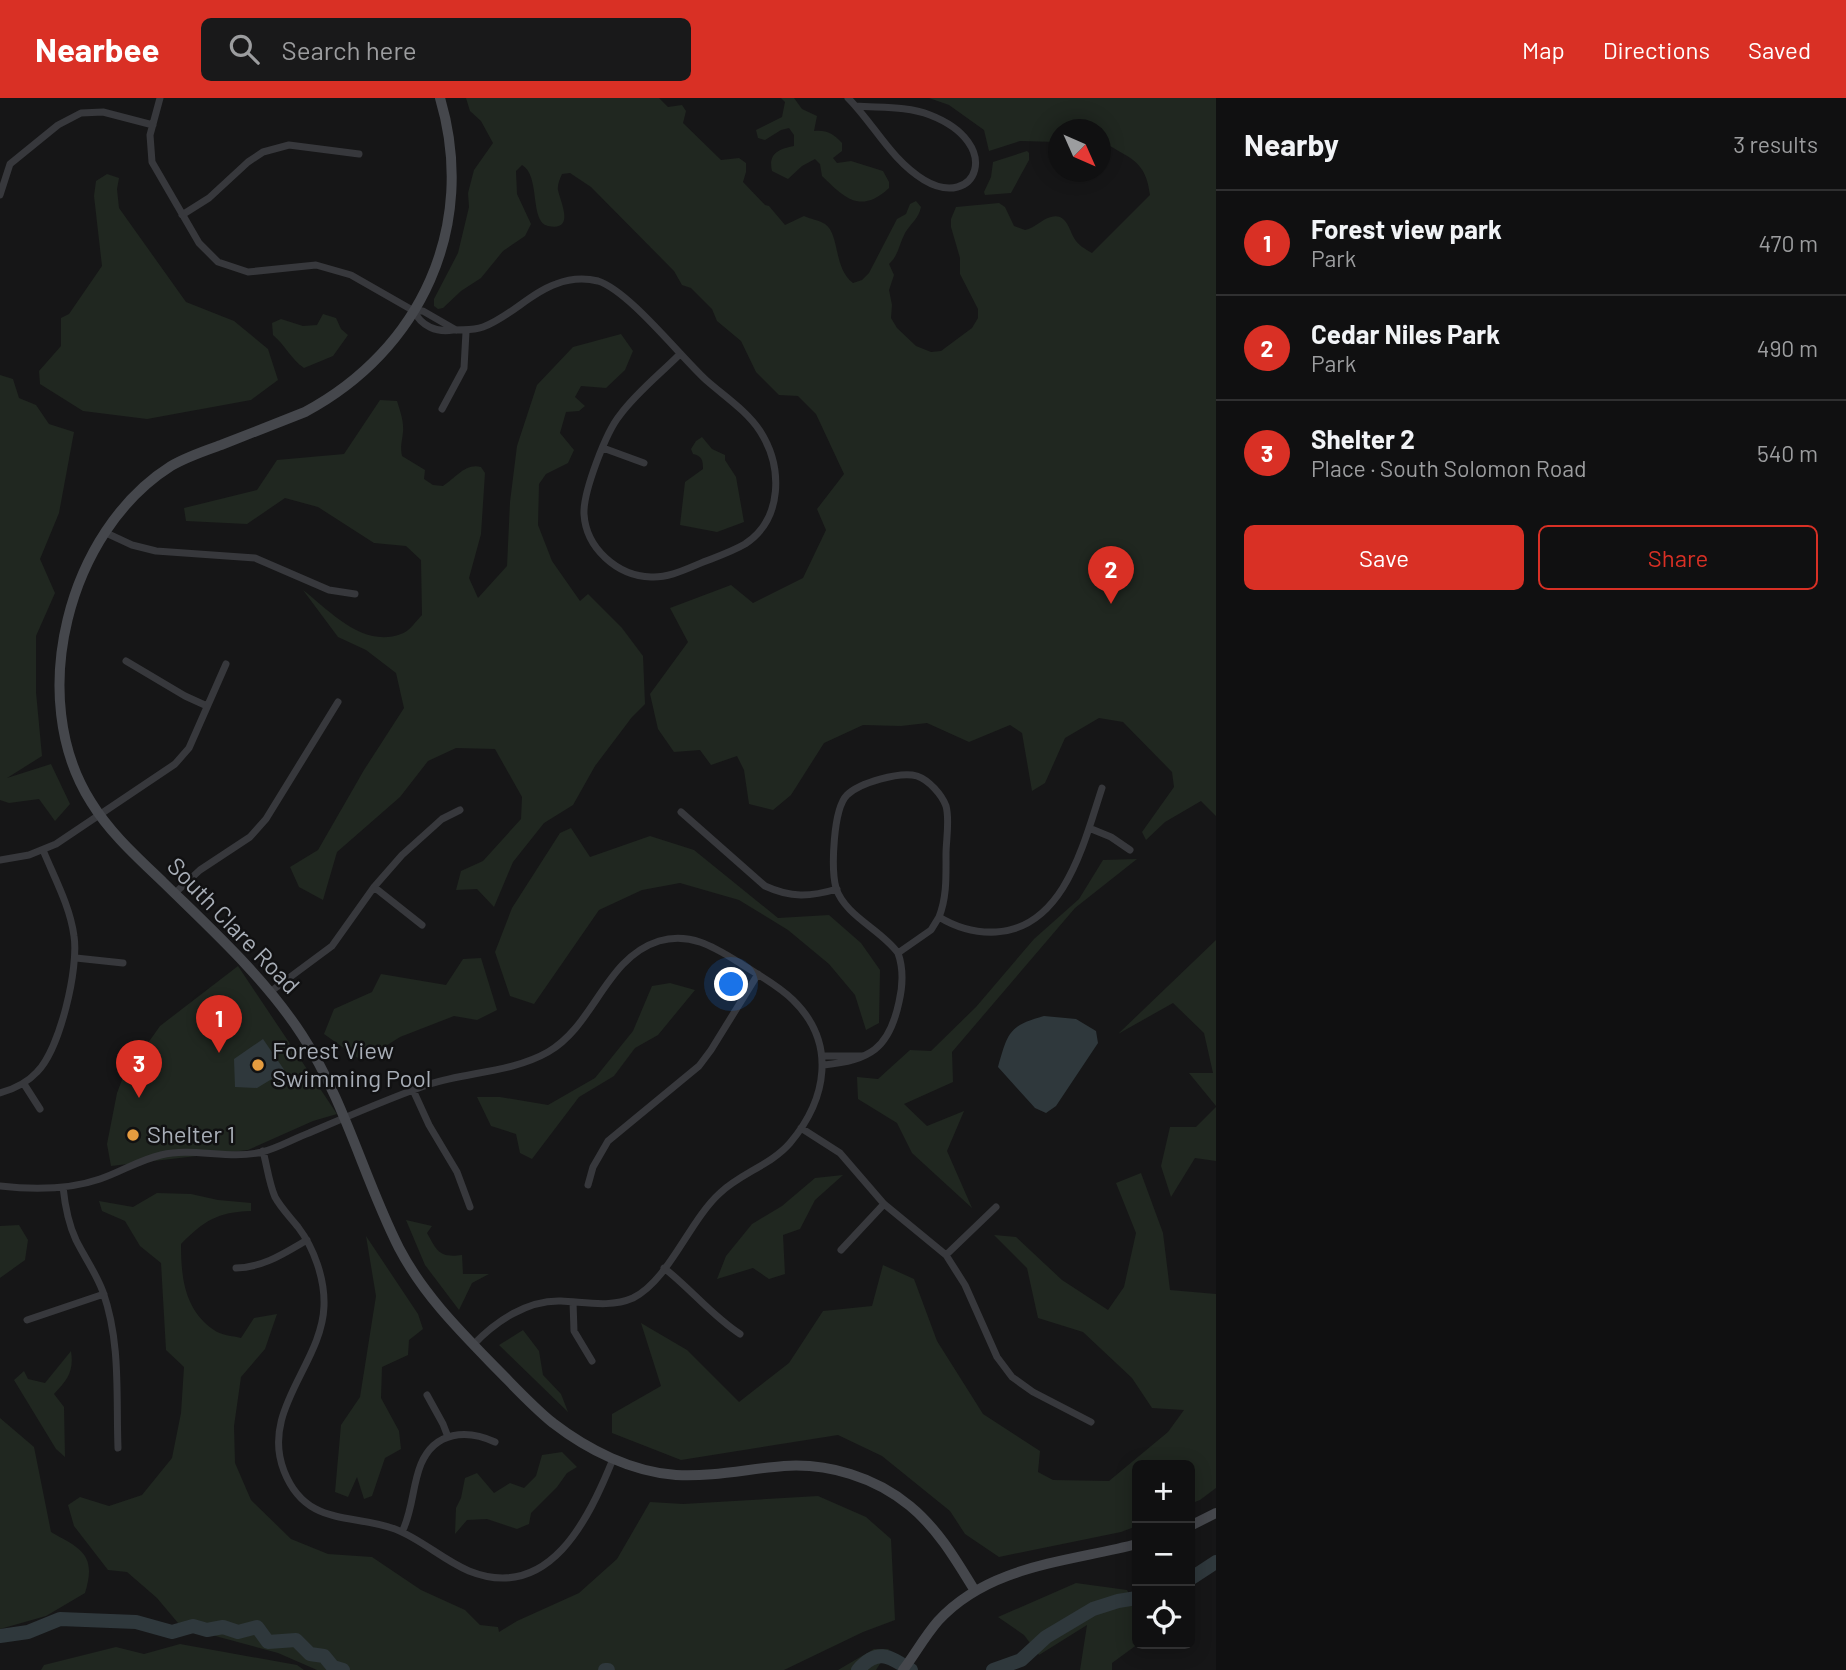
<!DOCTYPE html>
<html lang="en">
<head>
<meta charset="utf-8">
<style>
	:root { --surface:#101011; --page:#19191a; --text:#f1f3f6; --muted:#9c9d9f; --line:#303031; --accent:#d93025 }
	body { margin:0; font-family:Barlow,sans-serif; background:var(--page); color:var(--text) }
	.controls { position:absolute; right:21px; bottom:21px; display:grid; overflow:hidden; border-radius:10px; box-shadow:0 4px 18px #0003 }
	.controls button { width:63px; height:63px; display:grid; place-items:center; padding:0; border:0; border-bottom:2px solid var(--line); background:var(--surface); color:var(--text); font:35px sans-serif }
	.compass { position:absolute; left:1048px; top:21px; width:63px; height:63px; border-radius:50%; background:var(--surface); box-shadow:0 4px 18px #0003; rotate:135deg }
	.you { position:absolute; left:732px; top:887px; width:24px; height:24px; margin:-18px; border:5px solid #fff; border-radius:50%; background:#1a73e8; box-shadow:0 0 0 10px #1a73e833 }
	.badge { display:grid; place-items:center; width:46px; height:46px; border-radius:50%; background:var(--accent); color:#fff; font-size:23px; font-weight:700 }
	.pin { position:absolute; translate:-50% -58px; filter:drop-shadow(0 2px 4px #0008) }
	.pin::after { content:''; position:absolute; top:37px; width:24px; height:21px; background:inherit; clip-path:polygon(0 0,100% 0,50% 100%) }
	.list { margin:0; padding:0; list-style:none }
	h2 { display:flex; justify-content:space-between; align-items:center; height:91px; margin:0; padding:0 28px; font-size:30px }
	h2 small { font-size:23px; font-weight:400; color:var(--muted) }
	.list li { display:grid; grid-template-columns:46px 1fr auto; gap:21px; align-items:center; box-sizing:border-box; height:105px; padding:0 28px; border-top:2px solid var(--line) }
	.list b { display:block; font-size:26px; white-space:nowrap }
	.list p { margin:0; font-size:23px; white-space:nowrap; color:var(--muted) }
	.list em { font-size:23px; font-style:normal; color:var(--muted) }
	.actions { display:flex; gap:14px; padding:21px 28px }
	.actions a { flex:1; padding:16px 0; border:2px solid var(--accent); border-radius:10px; text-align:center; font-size:24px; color:var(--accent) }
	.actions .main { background:var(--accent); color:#fff }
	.icon { flex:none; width:38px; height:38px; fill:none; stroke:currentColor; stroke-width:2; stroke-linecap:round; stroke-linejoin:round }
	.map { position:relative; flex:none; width:1216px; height:1572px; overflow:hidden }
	header { display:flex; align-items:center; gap:42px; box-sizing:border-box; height:98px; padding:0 35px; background:var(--accent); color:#fff }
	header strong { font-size:33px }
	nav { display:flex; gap:38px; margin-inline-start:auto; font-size:24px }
	.search { width:490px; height:63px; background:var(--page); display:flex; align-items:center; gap:18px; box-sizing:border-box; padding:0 24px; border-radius:10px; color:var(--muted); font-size:26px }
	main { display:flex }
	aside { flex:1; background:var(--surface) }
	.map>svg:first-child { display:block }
</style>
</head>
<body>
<header>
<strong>Nearbee</strong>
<div class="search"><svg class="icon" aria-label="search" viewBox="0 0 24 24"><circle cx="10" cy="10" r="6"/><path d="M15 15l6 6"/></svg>Search here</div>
<nav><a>Map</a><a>Directions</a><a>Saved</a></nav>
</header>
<main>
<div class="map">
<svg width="1216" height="1572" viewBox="0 0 1216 1572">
	<rect width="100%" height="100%" fill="#161617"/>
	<path fill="#202720" d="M466,0H659L668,9L682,7L686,13L683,25L721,62L739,60L746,65V74L743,84L765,107L769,108L785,127L804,118C810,121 819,122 825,126C840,136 833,170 853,185L862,182L869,175L897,121L906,116L910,106L916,103L921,109C919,120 911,125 905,135C899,146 899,157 889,166L894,177L889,192L892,207L891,220L897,230L916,248L931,254L941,253L972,230L978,220V211L960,176V160L951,129V121L956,109L999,105L1005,109L1014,128L1025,132C1035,130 1042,121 1051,119C1066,115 1069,131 1074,140C1078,147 1085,151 1092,155L1150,97C1147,75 1141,65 1122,55C1115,51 1109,46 1101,46L1100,32H1058V44L1020,43L989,53L984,32L949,7L929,0H1216V718L1201,703L1165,724L1146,742L1142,734L1174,689L1172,674L1123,624L1099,620L1065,640L1045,685L1032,693L1022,635L1010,627L969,644L927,625L901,628L863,627L824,645L791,697L773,712L749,706L744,672L737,658L711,667L700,652L674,654L658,631L650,596L688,544L670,510L731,487L753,505L803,480L826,432L817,411L844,376L816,316L798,298L779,297L756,274L741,243L717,223L712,211L691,190L682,187L674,173L591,89L570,75L562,76C560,81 557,87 558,92C560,103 576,134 548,128C529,124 541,78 522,67L516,73L517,96L531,126L525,138L503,153L481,180L461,193L443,210L438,211L434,208V201L458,155L469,109L468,95L474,72L493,45L481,23L470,13Z
		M781,0H794L802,11L817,18L814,33C828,32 833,36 842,45V53L833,60L837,65L851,63L883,73L889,84V90C860,117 844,99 822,78L820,66L815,61L802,68L788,81L772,73C768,56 778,51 794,48V37L789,30L781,32L765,42L758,40L756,32L782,19L785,4Z
		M1027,53L1029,55V62L1011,95L985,97L984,94L991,79L993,64Z
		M107,76L119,80L117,91L119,110L186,204L234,223L268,251L278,282L251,302L147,321L83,313L40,286L39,273L61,248V220L69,216L102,168L94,98L96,83Z
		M323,216L336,220L341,231L348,237L333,258L304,270C291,261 285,247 273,237L272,225L281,221L303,228L317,227Z
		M621,236L633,253L625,272L606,290L581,288L575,299L585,308L579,313L566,314L560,335L574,352L568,365L546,376L539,386L538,427L552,463L580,503L588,496L622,530L643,558L645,606L632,619L595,668L573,707L544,725L513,764L494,809L477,791L456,792L461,773L483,763L521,721L522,699L495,651L456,650L428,663L400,699L337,754L323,802L299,789L290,769L318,752L364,672L404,610L396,575L366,552L338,539L303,492C331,514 363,550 401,536C409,534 416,523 422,517L421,462L406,448L374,445L318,409L285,400L247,426L186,423L184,410L257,392L277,362L344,356L380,302L397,303C400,313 404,323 403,334C402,344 400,348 402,358L425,372L424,381L433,387L443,388C456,380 465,365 481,369L485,375L481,436L469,480L478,500L507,468L510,404L517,348L537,287L573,249Z
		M0,277L13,281L19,300L36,307L49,326L74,334L59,415L40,461L55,495L36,538V594L42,658L7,680L51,666L70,706L55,723L39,701L9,705L0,702Z
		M702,339L712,351L725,357V362L736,379L744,424L717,434L680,427L685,384L703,371C703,362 702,358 693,356L691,351L696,343Z
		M571,730L590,759L650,738L694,752L778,820L829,817L861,845L880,872L879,925L866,932L855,897L829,866L788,832L739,802L680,785L642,792L599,812L534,906L510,898L495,854L512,810L560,735Z
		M1137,761L1075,810L952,954L953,984L904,1006L927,1028L964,1013L947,1053L972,1110L912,1055L897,1025L858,1001L857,979L878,981L910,952L931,953L976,909L1034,841L1079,801L1103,762Z
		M1216,842V1008L1189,975H1213L1204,935L1173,905L1118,936Z
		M481,860L497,912L477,922L454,918L400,939L362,963L324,936L334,911L372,894L381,876L446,887L463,861Z
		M238,868L337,1016L313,1023L248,1052L111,1068L107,1046L117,995L122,982L160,928Z
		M670,885L695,892L658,937L635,950L614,978L579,999L532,1061L520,1055L516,1036L491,1028L477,999H500L548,1007L595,980L633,933L652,888Z
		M1216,1009V1063L1195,1060L1171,1099L1161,1068L1170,1029H1196Z
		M1141,1075L1163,1135L1170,1192L1216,1196V1390L1200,1402L1190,1406V1367H1137V1428L1121,1434L999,1459L965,1436L950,1413L882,1358L838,1337L681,1362L612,1335V1316L661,1288L641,1225L687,1252L739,1304L789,1265L823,1213L872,1208L883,1167L914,1181L937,1243L983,1316L1040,1353L1038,1374L1053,1382L1109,1383L1168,1334L1184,1312L1152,1310L1132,1280L1083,1234L1038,1220L1027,1170L994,1137L1016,1139L1062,1182L1108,1212L1124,1189L1136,1135L1116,1085Z
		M843,1077L815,1102L800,1131L783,1137L785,1176L769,1181L753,1170L717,1181L726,1158L752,1126L782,1108L815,1080Z
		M157,1095L191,1096L218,1102L251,1105V1113C217,1114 204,1123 181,1146C181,1178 184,1212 214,1232C220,1237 233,1238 241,1240L254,1220L277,1216L265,1251L241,1279L234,1328L235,1365L251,1402L291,1441L328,1456L372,1459L421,1492L465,1512L480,1527L498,1529L499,1534L517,1523L579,1495L617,1461L650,1404L683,1406L818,1398L866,1419L891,1441L895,1522L863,1534L784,1572H317L278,1555L219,1539L178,1525L157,1500L127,1474L108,1472L74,1428L68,1407L80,1399L109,1408L142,1397L172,1360L181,1315L184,1269L166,1252L161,1165L140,1148L125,1123L102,1113L99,1103L133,1109Z
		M406,1122L432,1128L427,1135C437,1153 439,1160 462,1157L463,1176H489L472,1185L459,1212L425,1167Z
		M19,1127L28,1142L25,1162L0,1180V1128Z
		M366,1138L418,1216L423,1231L409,1242L408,1257L382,1269L381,1300L399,1333L401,1351L385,1360L372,1398L364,1401L357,1379L348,1399L335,1394L341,1327L360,1299L376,1198Z
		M523,1232L539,1253L543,1277L561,1296L568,1314L499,1247Z
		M71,1253C74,1273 68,1281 54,1296L64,1309L65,1359L56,1351L14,1282L24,1273L28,1281L45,1285Z
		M0,1320L34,1349L51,1434C81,1451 97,1456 85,1495L46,1518L0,1531Z
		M562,1354L577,1369L567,1375L557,1389L531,1415L529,1426L517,1431L487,1421L467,1422L455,1436L456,1410L461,1400L465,1380L477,1375L494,1395L510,1385L524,1390L536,1378L542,1357Z
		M1076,1485L1127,1492L1137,1510L1138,1546L1112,1565V1572H1080L1087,1527L1039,1557L1024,1537L998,1519Z
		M180,1546L297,1567L304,1572H41L44,1567L116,1549L144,1556Z
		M874,1551H889L876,1572H838Z"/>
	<path fill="#2f383c" d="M1044,918L1076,921L1096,933L1098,945L1056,1008L1046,1015L1035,1010L998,969C1008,935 1008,928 1044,918Z
		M263,941L285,973L257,990L235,989L234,961Z"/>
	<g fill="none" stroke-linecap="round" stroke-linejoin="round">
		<path stroke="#2f383c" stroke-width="14" d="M1190,1481L1216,1464
			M0,1538L28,1534L60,1521L136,1524L172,1534L193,1528L207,1532L223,1529L238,1534L257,1529L268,1544L296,1542L310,1556L324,1558L333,1569L343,1572
			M605,1572H608
			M858,1572C878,1549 890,1559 911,1572
			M993,1572L1021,1562L1046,1539L1093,1511L1118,1503L1137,1500"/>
		<path stroke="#37383c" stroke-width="7" d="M160,0L150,37L152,64L199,145L218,164L248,174L316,167L351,177L414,213H423L456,232
			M848,0C874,26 891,62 924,82C976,113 1005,46 930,17C907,8 880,10 856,8
			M0,97L10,66L58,27L81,15L103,14L153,27
			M182,117L209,100L248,64L263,54L289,47L359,56
			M414,213C421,228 437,235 453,232C464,231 472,233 483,229C510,219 530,195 556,186C569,181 585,180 598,183C629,193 679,257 706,282C724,298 747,313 760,333C783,369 783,421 745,446C733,453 719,458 706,463C688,470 670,480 651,479C617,478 586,450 584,416C583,394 606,334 620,317C636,295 660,276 679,257
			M442,311L464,270L466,234
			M603,350L644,365
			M104,434L132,447L156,453L255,460L329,492L355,496
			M126,563L185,598L207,608
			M681,714L765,788C791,800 810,799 837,791
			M1089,730L1111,739L1130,752
			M0,762L29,757L56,746L175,666L189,650L226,566
			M374,789L422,827
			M175,795L200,772L250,739L266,721L338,604
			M898,855C882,832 845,818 836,790C831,771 833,711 847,697C859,685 900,673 917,678C929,682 942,697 946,708C950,722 946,742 946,756C946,778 947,799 939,819
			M76,860L123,865
			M270,894L332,848L374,789L402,757L442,721L460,712
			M822,958H862
			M824,967C870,962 889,951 899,904C903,887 904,872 898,855L931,832L939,819C957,830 976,835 996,834C1065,830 1084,744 1102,690
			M24,986L40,1011
			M413,992L429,1027L457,1074L470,1109
			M0,995C14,991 27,985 37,974C60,951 79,870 74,838C70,808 54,779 43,752
			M801,1030L840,1055L884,1106L946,1157L965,1187L997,1259L1012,1279L1033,1294L1091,1324
			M263,1053C267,1068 269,1085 275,1099C281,1110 290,1119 298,1129C314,1150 325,1181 324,1208C322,1266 260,1312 284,1373C306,1429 351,1415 395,1431C421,1441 443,1462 469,1473C549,1505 589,1421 613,1361
			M588,1087L593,1069L608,1043L699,968L711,952L758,876
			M0,1088C34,1092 68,1092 100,1081C121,1074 139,1062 161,1057C193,1049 228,1062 262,1054C278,1050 293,1041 309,1035C349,1018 389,1000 430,986C468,974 513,974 548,954C595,927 605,860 659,843C691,834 714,849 740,865C758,877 778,887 793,902C837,945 827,1001 790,1045C771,1067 741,1075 720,1095C689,1123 669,1182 633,1200C610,1210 585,1204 561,1203C527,1202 496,1223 473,1247
			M63,1089C65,1108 68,1125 76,1142C85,1160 96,1175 103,1194C121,1245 116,1298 118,1350
			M841,1152L884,1106
			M946,1157L996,1109
			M236,1170C264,1169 283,1156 307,1142
			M664,1170C691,1191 712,1218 740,1236
			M573,1204L574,1233L592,1263
			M27,1222L104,1196
			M427,1297L443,1326L448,1339
			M402,1434C413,1412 412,1388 421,1366C435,1333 467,1331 495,1344"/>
		<path stroke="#45474c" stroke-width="10" d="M440,0C478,128 421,252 305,314C277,325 249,336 221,347C204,353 186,359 171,368C68,433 25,600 91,704C110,735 137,759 163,784C212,832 265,880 302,937C345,1003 364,1081 399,1150C423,1196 459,1232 495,1269C514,1288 532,1308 553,1325C588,1352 632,1374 676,1377C713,1379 747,1371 784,1368C828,1365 875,1379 910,1408C938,1431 956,1462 975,1493
			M1190,1428L1216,1415
			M903,1572C915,1556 925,1538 938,1523C989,1467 1068,1464 1137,1446"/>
	</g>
	<g fill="#e69c3f" stroke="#111112" stroke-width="2.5">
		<circle cx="258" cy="967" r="7"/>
		<circle cx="133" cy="1037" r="7"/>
	</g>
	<g text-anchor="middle" stroke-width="5" stroke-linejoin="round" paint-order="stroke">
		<g font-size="24" fill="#a8aeb7" stroke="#111112">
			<text transform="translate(233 828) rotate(46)" y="8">South Clare Road</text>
		</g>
		<g font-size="24" fill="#a8aeb7" stroke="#111112" text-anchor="start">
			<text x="272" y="961">Forest View<tspan x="272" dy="28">Swimming Pool</tspan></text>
			<text x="147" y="1045">Shelter 1</text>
		</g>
	</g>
</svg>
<div class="controls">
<button>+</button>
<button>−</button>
<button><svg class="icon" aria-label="locate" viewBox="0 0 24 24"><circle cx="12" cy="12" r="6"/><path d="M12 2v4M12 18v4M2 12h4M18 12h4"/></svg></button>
</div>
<svg class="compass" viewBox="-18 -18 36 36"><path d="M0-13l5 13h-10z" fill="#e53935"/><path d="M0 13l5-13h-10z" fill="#9c9d9f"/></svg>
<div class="you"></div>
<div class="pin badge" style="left:219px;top:955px">1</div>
<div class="pin badge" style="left:1111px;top:506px">2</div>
<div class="pin badge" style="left:139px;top:1000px">3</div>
</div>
<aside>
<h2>Nearby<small>3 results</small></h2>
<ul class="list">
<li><span class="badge">1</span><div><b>Forest view park</b><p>Park</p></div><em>470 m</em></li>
<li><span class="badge">2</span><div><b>Cedar Niles Park</b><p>Park</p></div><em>490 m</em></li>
<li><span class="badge">3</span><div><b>Shelter 2</b><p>Place · South Solomon Road</p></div><em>540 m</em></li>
</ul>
<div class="actions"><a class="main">Save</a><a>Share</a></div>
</aside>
</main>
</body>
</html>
